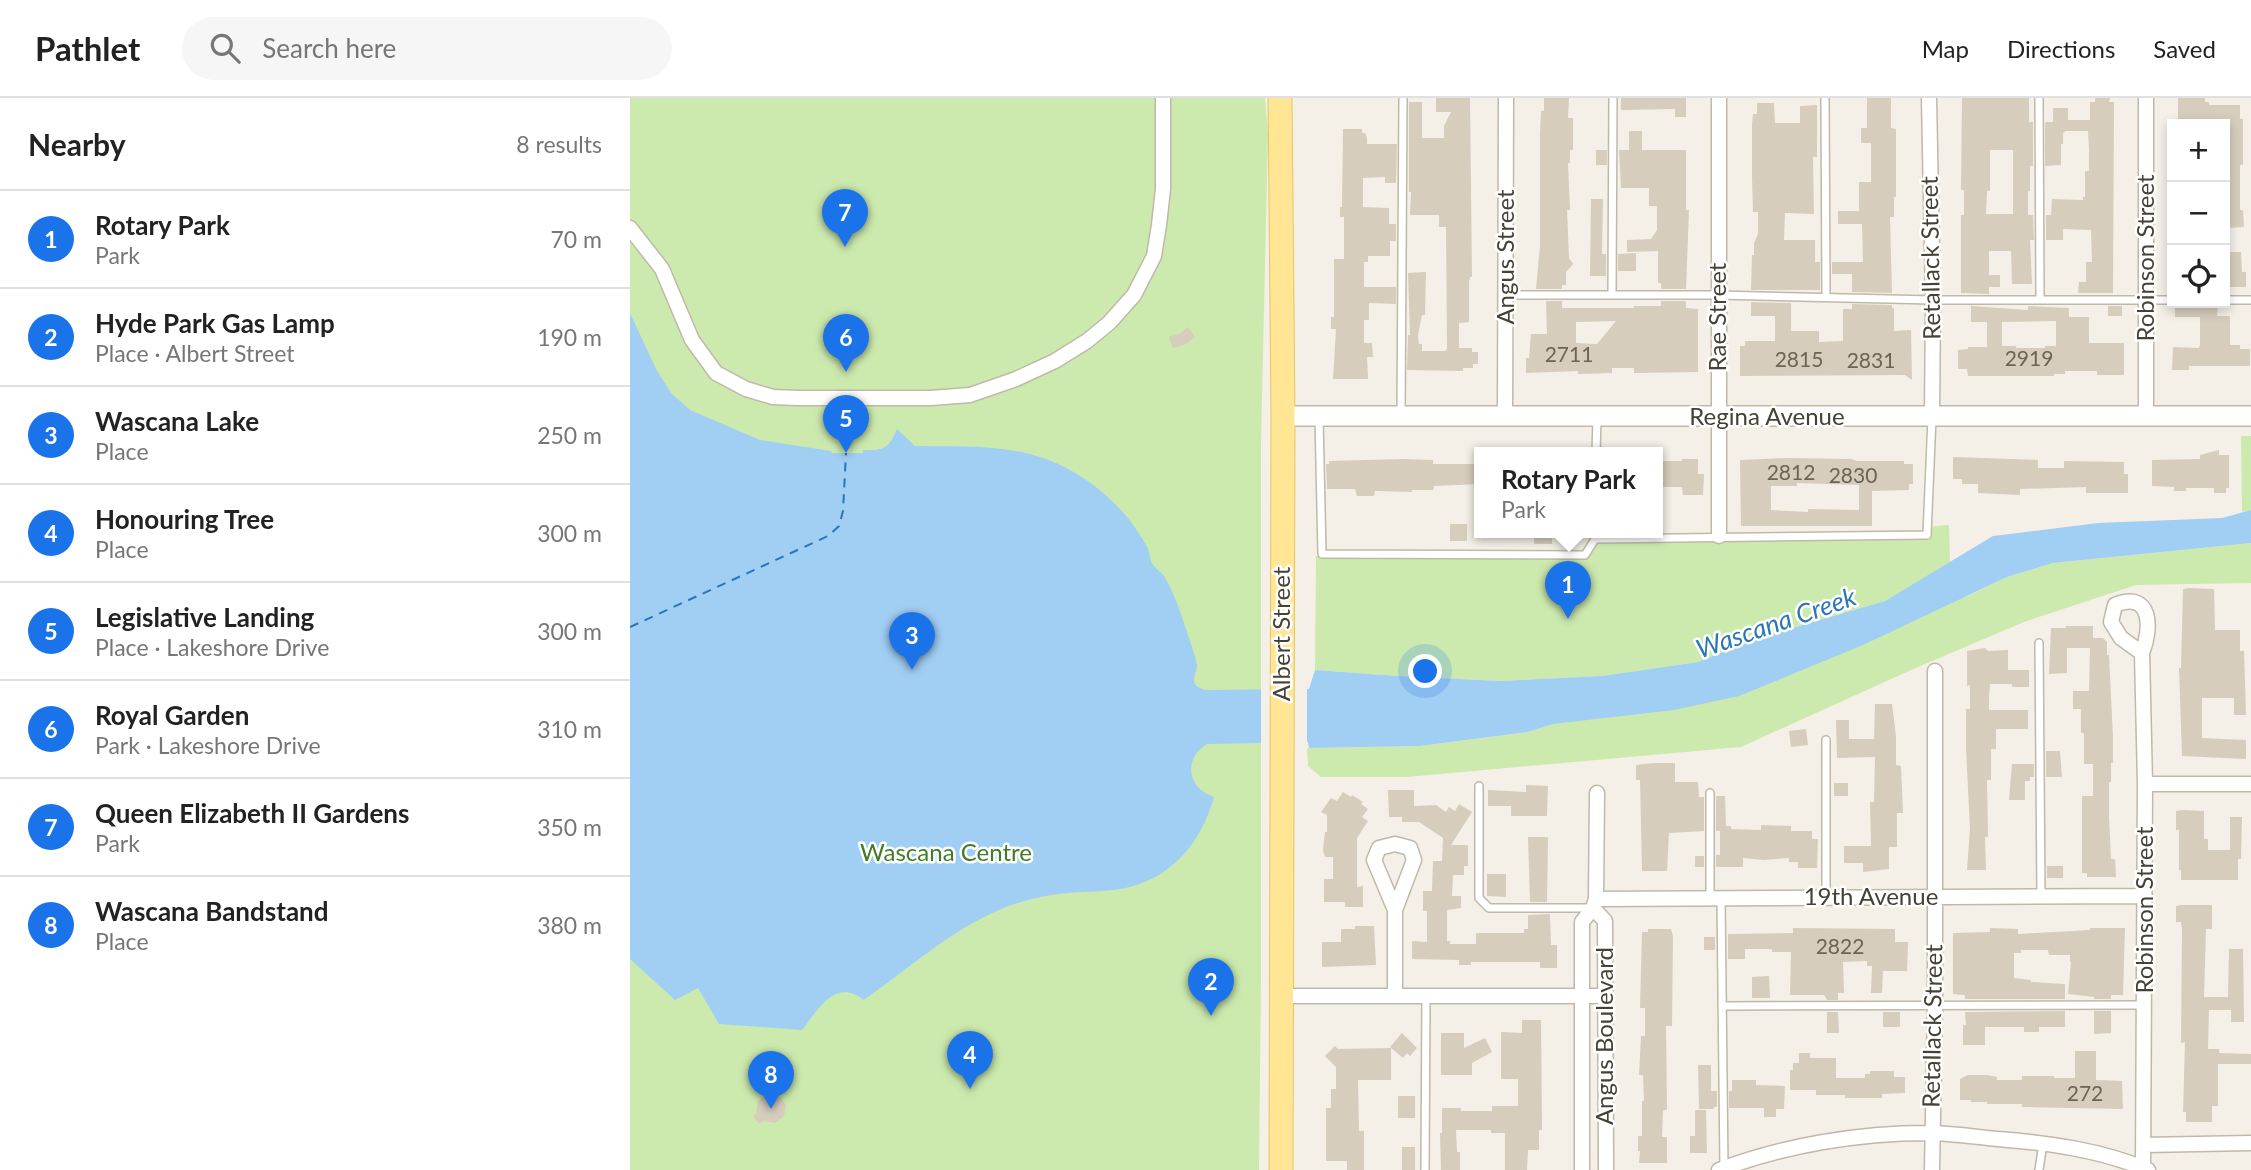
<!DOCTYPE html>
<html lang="en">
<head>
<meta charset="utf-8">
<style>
	:root { --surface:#fff; --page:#f6f6f6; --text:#222; --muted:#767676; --line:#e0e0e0; --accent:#1a73e8 }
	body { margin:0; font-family:Lato,sans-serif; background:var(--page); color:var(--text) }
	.controls { position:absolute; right:21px; top:21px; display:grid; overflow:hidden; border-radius:0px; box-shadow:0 4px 10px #0003 }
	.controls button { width:63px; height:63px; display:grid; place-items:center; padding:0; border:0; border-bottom:2px solid var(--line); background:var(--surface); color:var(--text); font:35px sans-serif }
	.you { position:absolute; left:796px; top:574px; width:24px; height:24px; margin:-18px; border:5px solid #fff; border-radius:50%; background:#1a73e8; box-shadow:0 0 0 10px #1a73e833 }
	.badge { display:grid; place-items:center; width:46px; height:46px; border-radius:50%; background:var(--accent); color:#fff; font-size:23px; font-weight:700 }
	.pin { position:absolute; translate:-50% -58px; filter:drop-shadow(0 2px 4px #0008) }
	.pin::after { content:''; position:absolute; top:37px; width:24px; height:21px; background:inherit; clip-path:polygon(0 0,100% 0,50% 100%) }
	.popup { position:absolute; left:844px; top:349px; width:189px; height:91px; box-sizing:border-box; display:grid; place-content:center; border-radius:0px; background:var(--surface); filter:drop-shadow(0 2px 5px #0005); font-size:23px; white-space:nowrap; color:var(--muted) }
	.popup b { font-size:26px; color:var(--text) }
	.popup::after { content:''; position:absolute; left:50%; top:100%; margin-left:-14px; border:14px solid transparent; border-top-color:var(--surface) }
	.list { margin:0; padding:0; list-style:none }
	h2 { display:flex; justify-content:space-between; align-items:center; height:91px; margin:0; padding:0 28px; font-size:30px }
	h2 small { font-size:23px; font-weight:400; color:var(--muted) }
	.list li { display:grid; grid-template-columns:46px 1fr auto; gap:21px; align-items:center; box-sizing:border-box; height:98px; padding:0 28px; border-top:2px solid var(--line) }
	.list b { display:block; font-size:26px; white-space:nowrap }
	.list p { margin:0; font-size:23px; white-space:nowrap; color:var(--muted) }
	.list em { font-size:23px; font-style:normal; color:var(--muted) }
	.icon { flex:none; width:38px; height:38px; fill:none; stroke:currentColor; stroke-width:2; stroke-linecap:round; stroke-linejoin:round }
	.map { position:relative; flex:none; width:1621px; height:1072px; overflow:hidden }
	header { display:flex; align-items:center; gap:42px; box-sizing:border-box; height:98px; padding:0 35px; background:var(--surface); border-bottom:2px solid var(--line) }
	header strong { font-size:33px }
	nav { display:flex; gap:38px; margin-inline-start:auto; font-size:24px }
	.search { width:490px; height:63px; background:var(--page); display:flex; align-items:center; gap:18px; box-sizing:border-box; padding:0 24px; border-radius:38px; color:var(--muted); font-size:26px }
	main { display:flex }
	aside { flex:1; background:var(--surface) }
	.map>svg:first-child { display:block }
</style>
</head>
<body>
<header>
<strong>Pathlet</strong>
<div class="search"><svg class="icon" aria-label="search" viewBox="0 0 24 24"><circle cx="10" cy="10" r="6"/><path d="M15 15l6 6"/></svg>Search here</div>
<nav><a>Map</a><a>Directions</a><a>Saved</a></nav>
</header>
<main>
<aside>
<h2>Nearby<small>8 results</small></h2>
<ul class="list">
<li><span class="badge">1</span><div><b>Rotary Park</b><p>Park</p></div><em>70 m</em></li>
<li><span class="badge">2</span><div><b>Hyde Park Gas Lamp</b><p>Place · Albert Street</p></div><em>190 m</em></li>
<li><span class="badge">3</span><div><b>Wascana Lake</b><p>Place</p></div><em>250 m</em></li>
<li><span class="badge">4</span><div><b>Honouring Tree</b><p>Place</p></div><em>300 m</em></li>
<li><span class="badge">5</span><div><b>Legislative Landing</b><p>Place · Lakeshore Drive</p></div><em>300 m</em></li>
<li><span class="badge">6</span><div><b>Royal Garden</b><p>Park · Lakeshore Drive</p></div><em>310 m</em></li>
<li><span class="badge">7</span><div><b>Queen Elizabeth II Gardens</b><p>Park</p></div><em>350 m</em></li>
<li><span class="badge">8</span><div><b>Wascana Bandstand</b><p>Place</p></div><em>380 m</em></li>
</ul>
</aside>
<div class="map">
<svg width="1621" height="1072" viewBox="0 0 1621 1072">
	<rect width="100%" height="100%" fill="#f4f0e7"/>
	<path fill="#cceaae" d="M0,0H635L638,35L631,345V882L629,1072H0Z
		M1611,338H1621V412L1612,414Z
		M1319,427L1320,465L1255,503L1128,540L1068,564L972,578L870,583L768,578L685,572L686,458L949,460L969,445L1274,442L1305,428Z
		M1621,445V485L1506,487L1394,524L1281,572L1111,649L777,679H691L678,668L677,650L790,648L897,634L1340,497L1377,479L1423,465Z"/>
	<path fill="#a1cef3" d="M0,215L26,271L41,295L60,312L130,342L201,353L202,355H233V352C254,353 259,350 267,331L285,348C337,349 389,345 436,370C469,387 498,414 516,447C520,453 519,460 523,467C526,471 531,474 534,478C544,493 552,520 558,537C560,544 567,562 567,568C566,579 557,587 576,592L679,591L685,572L768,578L870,583L972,578L1068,564L1128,540L1255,503L1363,438L1468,425L1592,420L1621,412V445L1423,465L1377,479L1233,547L1109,598L1044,612L923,626L898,634L790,648L679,650L678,644L577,646C553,660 557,691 584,699C571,746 540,782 491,791C474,794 456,793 438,795C415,797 393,802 371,811C321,832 278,871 234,902C205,879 188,912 172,932L89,926L68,890L45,902L0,861Z"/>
	<path fill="#f4f0e7" d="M677,586V652L676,648H631V588Z"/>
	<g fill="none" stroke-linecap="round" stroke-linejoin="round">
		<path stroke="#2b76b7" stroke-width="2" stroke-dasharray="9 7" stroke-linecap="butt" d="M0,529L198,438L209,428L213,413L216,355"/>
	</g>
	<path fill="#d6cdbc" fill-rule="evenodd" d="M806,0H840L842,179H840L839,184V224L829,225V250H842V254H848V266H843V270H833V273L777,272L778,237H780L778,175L796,174L795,217H792L788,237L789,246H792V253H815L817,251L816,129H809V117H780L781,94H779V4H792V40H814V28L821,14H806Z
		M914,0H939L938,20H943V52H940V65H938L940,112H937L939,160L943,166L936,174V187H932V191H906L910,148V37L911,13H914Z
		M991,0H1056V19H1045V11L991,12Z
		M1237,0H1261V30L1266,31V99H1264V119H1260L1262,195L1222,194V176H1202V164H1233L1232,126H1208V113H1229V84H1241V45H1231V30H1237Z
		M1332,0H1399V24H1403V68H1400V93H1398V117H1403L1404,142H1400L1402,186H1382L1381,153H1359V177H1370V189H1359V196L1331,195V117H1334V92H1331ZM1360,52H1383V116H1356L1357,93H1360Z
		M1465,0H1480L1479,4H1484L1483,195H1448L1449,184H1456V164H1462L1461,132L1433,131V142H1416V117H1421L1422,101L1453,102V99H1455V73H1459V51L1458,33H1436L1433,35V46H1431V67L1415,68V24H1423V10H1438V22H1460V4H1465Z
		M1548,0H1575V4H1579V7H1610V21H1613V67H1610V112H1613L1614,129L1596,130L1595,26H1548Z
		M1127,5H1144L1145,25H1170V8L1187,7V59H1183L1184,116L1155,115L1154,142H1185V164H1190V192H1121L1122,157H1124V145L1128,136V114H1123L1122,79V26L1123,16H1127Z
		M713,31H732V35H735L737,40V46H767L766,85H755V79L733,80V109L759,110V126H766V143H760V158H738V164H734V189H766V206L739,205V222H734V245H742L743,259H737L738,281H703L706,231H701V219H704V161H714V119H710V109H712Z
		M999,33H1012V52H1056V112H1059L1056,191H1031V185H1028V153L997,154V142L1021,141L1027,132V108H1019V90H991L989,52H999Z
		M966,52H977V67H966Z
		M961,101H973L972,156H976V178H960Z
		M1597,154H1611L1612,174H1616V189H1598Z
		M1006,155V173H988V156Z
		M916,203H932V210H1004V208H1031V203H1056V210L1068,211V274L1004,275V270H982V275L948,276V273L896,275V260H899L901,236H917ZM986,223L967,246L946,245V224Z
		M1121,204L1161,205V233H1189V244L1213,243V211H1222V206L1262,207V210H1264V233L1281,232L1282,282L1275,277L1110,278V248H1115V243H1145V218H1121Z
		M1341,208L1398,212V208L1439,210V219H1459V245H1494V277H1467V273H1435V276H1424V278H1338L1337,271H1328V252L1338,251V249H1357V224H1341ZM1426,223V248H1415V250H1386V248H1372V224Z
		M1478,208H1492V218H1478Z
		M1545,208H1588L1587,218H1600V247H1610V251H1620V268H1559V272H1542L1543,249L1569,250L1570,247V219H1545Z
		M558,229L565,239L556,246L543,250L539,239L549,236Z
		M1589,352V357H1599V390H1596V395H1584V390H1556V393H1544V389L1522,388V362L1570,361V357Z
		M1323,359L1408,362V370H1434V363L1494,364V376H1498V395H1456V389L1390,391V397L1348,395V386H1332V381H1323Z
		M1157,360L1221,361L1227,363H1274V366H1283V386H1279V392L1242,393V428H1111L1110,362ZM1167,385L1229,387V412L1178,411V414L1141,412V388H1167Z
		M773,361L803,362V366H849V386L804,388L803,392H782V394L745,393L744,398H727L725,391H697L696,366H699V363Z
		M1052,361H1068V376H1074L1073,397H1053L1052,389H1027V363H1052Z
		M820,426H837V443H820Z
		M904,435H922V446H904Z
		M1559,490L1584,491L1585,532H1610V553H1614L1616,617H1604V600H1572V640L1616,642V661L1552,658L1549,570H1551L1553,491Z
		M1436,528H1463V540H1473L1477,544V557H1479L1483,639V665H1481V684H1479V718L1481,761H1485L1486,779H1457V775H1452V698H1463V666H1454V635H1451V611H1443V593H1459L1460,550H1437V575L1419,576L1421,530H1436Z
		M1355,550L1358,553L1378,552V572H1399V589H1382V586H1360L1359,597V612H1398V631H1366V651H1361V682H1357L1358,739H1355L1356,772H1337L1340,731L1336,650V611H1340V587L1337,588V553Z
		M1245,606H1262L1266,638V667L1271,668L1273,715H1267V749H1259V771L1233,774V765H1214V748H1241L1240,704H1244L1245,659L1207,660L1206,622H1219V641H1244Z
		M1176,631L1178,647L1161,649L1159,633Z
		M1416,653H1430L1432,679H1416Z
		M1023,665H1045V684H1068L1069,699H1074V733L1039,735L1037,773H1012L1010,682H1006V667Z
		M1382,666H1404V679H1400V683H1395V702H1379Z
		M1204,685H1218V698H1204Z
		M896,687L918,688L917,718H881V708H858V692L896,694Z
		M758,692H784V708L806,707L816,714L819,709L825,713L829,706L842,714L821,747H838V768H834V777H823L822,798H831V810L817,812V843H820V846H846V835H894V831H898V817L920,816L921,847H927V870H910V864H841V867H829V862L782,861V843L797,844V813H793V793H802L803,763H812L813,740L789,724H772V719H759Z
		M713,694L721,699L722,697L733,704L731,706L738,711L732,719L738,723L727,740V789L733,788V809H715V804H694V781H703V759H695L693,752L695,734H697V717L691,714L701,700L707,703Z
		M1086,698H1095L1096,728H1101V731L1131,732V727L1161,728V733H1182V741H1188L1187,770H1168V764H1159V760L1133,762L1113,760V769H1086V757H1090V733H1086Z
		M1552,712L1574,713V741H1578V752H1600V719H1612L1611,761H1608V782H1551V772H1549V732H1546V713Z
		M898,739H918L917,804H900Z
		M1065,758H1074V769H1065Z
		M1417,768H1433V780H1417Z
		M857,776H876V799L857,798Z
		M1551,807H1582V831H1576L1574,899H1598L1599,851H1613L1614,924H1601V912H1579L1578,951H1589V955L1621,956V966H1588V1008H1582V1024H1556V1014H1553L1555,944L1551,945L1552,831L1551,824H1546V808Z
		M725,828H744L746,867L692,869V844H711V831H725Z
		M1163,830L1265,831V844H1278L1277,873H1253L1252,895H1241L1242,868H1237V863L1213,864L1214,895H1208V902H1197L1194,897H1160L1161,854H1142V851H1115V861H1098V836L1163,835Z
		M1360,830L1388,831V836L1460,832V830H1495L1493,897H1481V901H1464V899L1438,896L1441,864H1440V857H1419L1418,852H1391V855H1384V880L1401,882V884L1435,886V901H1335V897L1323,896V835L1360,834Z
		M1018,831H1041L1043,838L1042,928H1036L1037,1012H1033L1032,1039H1037V1065H1009L1010,1053H1008V1038H1012V1003H1014L1013,977H1009L1011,938H1015V910H1010L1012,834H1018Z
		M1074,839H1085V852H1074Z
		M1139,878L1140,900H1122V879Z
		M1435,913V929H1409V934H1394V929H1355V947H1333V927H1336L1335,914Z
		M1464,913H1481V935L1464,936Z
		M1197,914H1208L1209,935H1197Z
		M1253,914H1270V929H1253Z
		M892,922H911L912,1032H909V1052H898L897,1072H875V1035H861V1032H826L827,1054H830V1072H811L810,1035H812V1010H831V1013H862V1008H888V981H871V934L892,935Z
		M772,935L787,950L780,958L777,955L773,960L760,949Z
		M811,935H834V950L855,940L862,954L842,965V977H811Z
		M705,948L708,951L761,950V982H728L729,1033H734V1072H717V1063H696V1010H701V991H706V969L695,958Z
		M1445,953H1466V982L1492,983L1493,1011L1392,1009V1006H1357V1004H1341V1002H1330V981L1338,977H1357L1367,979V982H1392V978H1424V980H1445Z
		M1169,955H1180V960H1206V980H1235V976H1240V973H1264V979H1275V995L1252,996V1000H1215V997H1186V992H1160V972H1163V965H1169Z
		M1068,967H1081V993H1087V1009H1084V1011H1069Z
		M1102,982H1126V987L1155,988L1154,1011H1146V1019H1134V1010H1099V993H1102Z
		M137,996L149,998L156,1007L154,1018L145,1025L133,1023L129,1026L123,1018L126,1015L128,1003Z
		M768,998H785V1020H768Z
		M1065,1012H1076L1077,1055H1060V1038H1065Z
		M772,1049H785V1072H772Z"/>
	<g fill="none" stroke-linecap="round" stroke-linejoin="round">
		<defs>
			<path id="service" d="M1195,0L1196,199
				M1409,0L1410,201
				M876,197H1088L1303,202H1542
				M982,197L983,0
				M1595,202H1621
				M771,318L773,0
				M689,319L692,456L955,457L965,441V435
				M966,355L967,320
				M965,441L1297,437L1302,319
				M1409,545L1411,798
				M849,688V800L859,810H962
				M1080,695V800
				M1196,800V642
				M1091,801L1094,1070
				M1092,908L1514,907
				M795,1072L796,898
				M1409,1072L1413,1045"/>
			<path id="minor" d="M1089,0V438
				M1299,0L1303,202L1302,319
				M1516,0V319
				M0,130L32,171L62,242L86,275L116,291L143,299L168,300H301L340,297L386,281L425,263L457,243L479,225L504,197L524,158L529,127L533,91V0
				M875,319L876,0
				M1512,555L1491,540L1481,524L1485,507C1522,492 1522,530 1512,555L1515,686L1513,1070
				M1515,686H1621
				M966,801L1515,798
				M963,810L975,823L976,1072
				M651,898H975
				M765,898V812L784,762L780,750L765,746L749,750L744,762L765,812
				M1513,1047L1621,1045
				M952,1072V824L963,810L966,801L967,695
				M1089,1072C1155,1047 1229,1035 1298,1035C1321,1035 1345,1039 1368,1041C1419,1045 1471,1052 1518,1072
				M1302,1072L1305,907V573"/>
			<path id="tertiary" d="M653,318H1621"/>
			<path id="primary" d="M650,0L653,318L651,1072"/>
		</defs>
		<use href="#service" stroke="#c0b9a9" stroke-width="10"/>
		<use href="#minor" stroke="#c0b9a9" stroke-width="17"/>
		<use href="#tertiary" stroke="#c0b9a9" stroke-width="22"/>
		<use href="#primary" stroke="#e8c461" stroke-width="25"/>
		<use href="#service" stroke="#fff" stroke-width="7"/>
		<use href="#minor" stroke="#fff" stroke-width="14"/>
		<use href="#tertiary" stroke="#fff" stroke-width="19"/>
		<use href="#primary" stroke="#ffe594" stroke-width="23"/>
	</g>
	<g text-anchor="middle" stroke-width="5" stroke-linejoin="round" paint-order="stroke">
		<g font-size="21" fill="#6b6457">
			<text x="939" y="264">2711</text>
			<text x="1399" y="268">2919</text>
			<text x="1169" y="269">2815</text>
			<text x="1241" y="270">2831</text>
			<text x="1161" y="382">2812</text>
			<text x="1223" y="385">2830</text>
			<text x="1210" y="856">2822</text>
			<text x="1455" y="1003">272</text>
		</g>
		<g font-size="24" fill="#474135" stroke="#fff">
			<text transform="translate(876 159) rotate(-90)" y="8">Angus Street</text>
			<text transform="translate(1301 160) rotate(-91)" y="8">Retallack Street</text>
			<text transform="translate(1516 160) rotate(-90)" y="8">Robinson Street</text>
			<text transform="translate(1088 219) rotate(-90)" y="8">Rae Street</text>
			<text x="1137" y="327">Regina Avenue</text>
			<text transform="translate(652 536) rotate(-90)" y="8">Albert Street</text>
			<text x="1241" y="807">19th Avenue</text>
			<text transform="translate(1515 812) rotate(-90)" y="8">Robinson Street</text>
			<text transform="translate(1303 928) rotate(-89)" y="8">Retallack Street</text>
			<text transform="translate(975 938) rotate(-90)" y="8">Angus Boulevard</text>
		</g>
		<g font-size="24" fill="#437b26" stroke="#fff">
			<text x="316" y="763">Wascana Centre</text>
		</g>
		<g font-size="26" font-style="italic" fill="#2b76b7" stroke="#fff">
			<text transform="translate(1146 525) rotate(-19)" y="9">Wascana Creek</text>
		</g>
	</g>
</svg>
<div class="controls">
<button>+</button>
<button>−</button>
<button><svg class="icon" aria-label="locate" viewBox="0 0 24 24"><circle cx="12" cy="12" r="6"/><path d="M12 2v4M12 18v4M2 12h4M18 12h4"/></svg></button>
</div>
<div class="you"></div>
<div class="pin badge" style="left:938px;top:521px">1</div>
<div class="popup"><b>Rotary Park</b>Park</div>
<div class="pin badge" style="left:581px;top:918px">2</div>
<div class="pin badge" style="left:282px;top:572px">3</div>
<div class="pin badge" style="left:340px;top:991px">4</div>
<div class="pin badge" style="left:216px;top:355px">5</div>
<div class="pin badge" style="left:216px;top:274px">6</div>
<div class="pin badge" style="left:215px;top:149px">7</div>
<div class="pin badge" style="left:141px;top:1011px">8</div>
</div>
</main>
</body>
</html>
